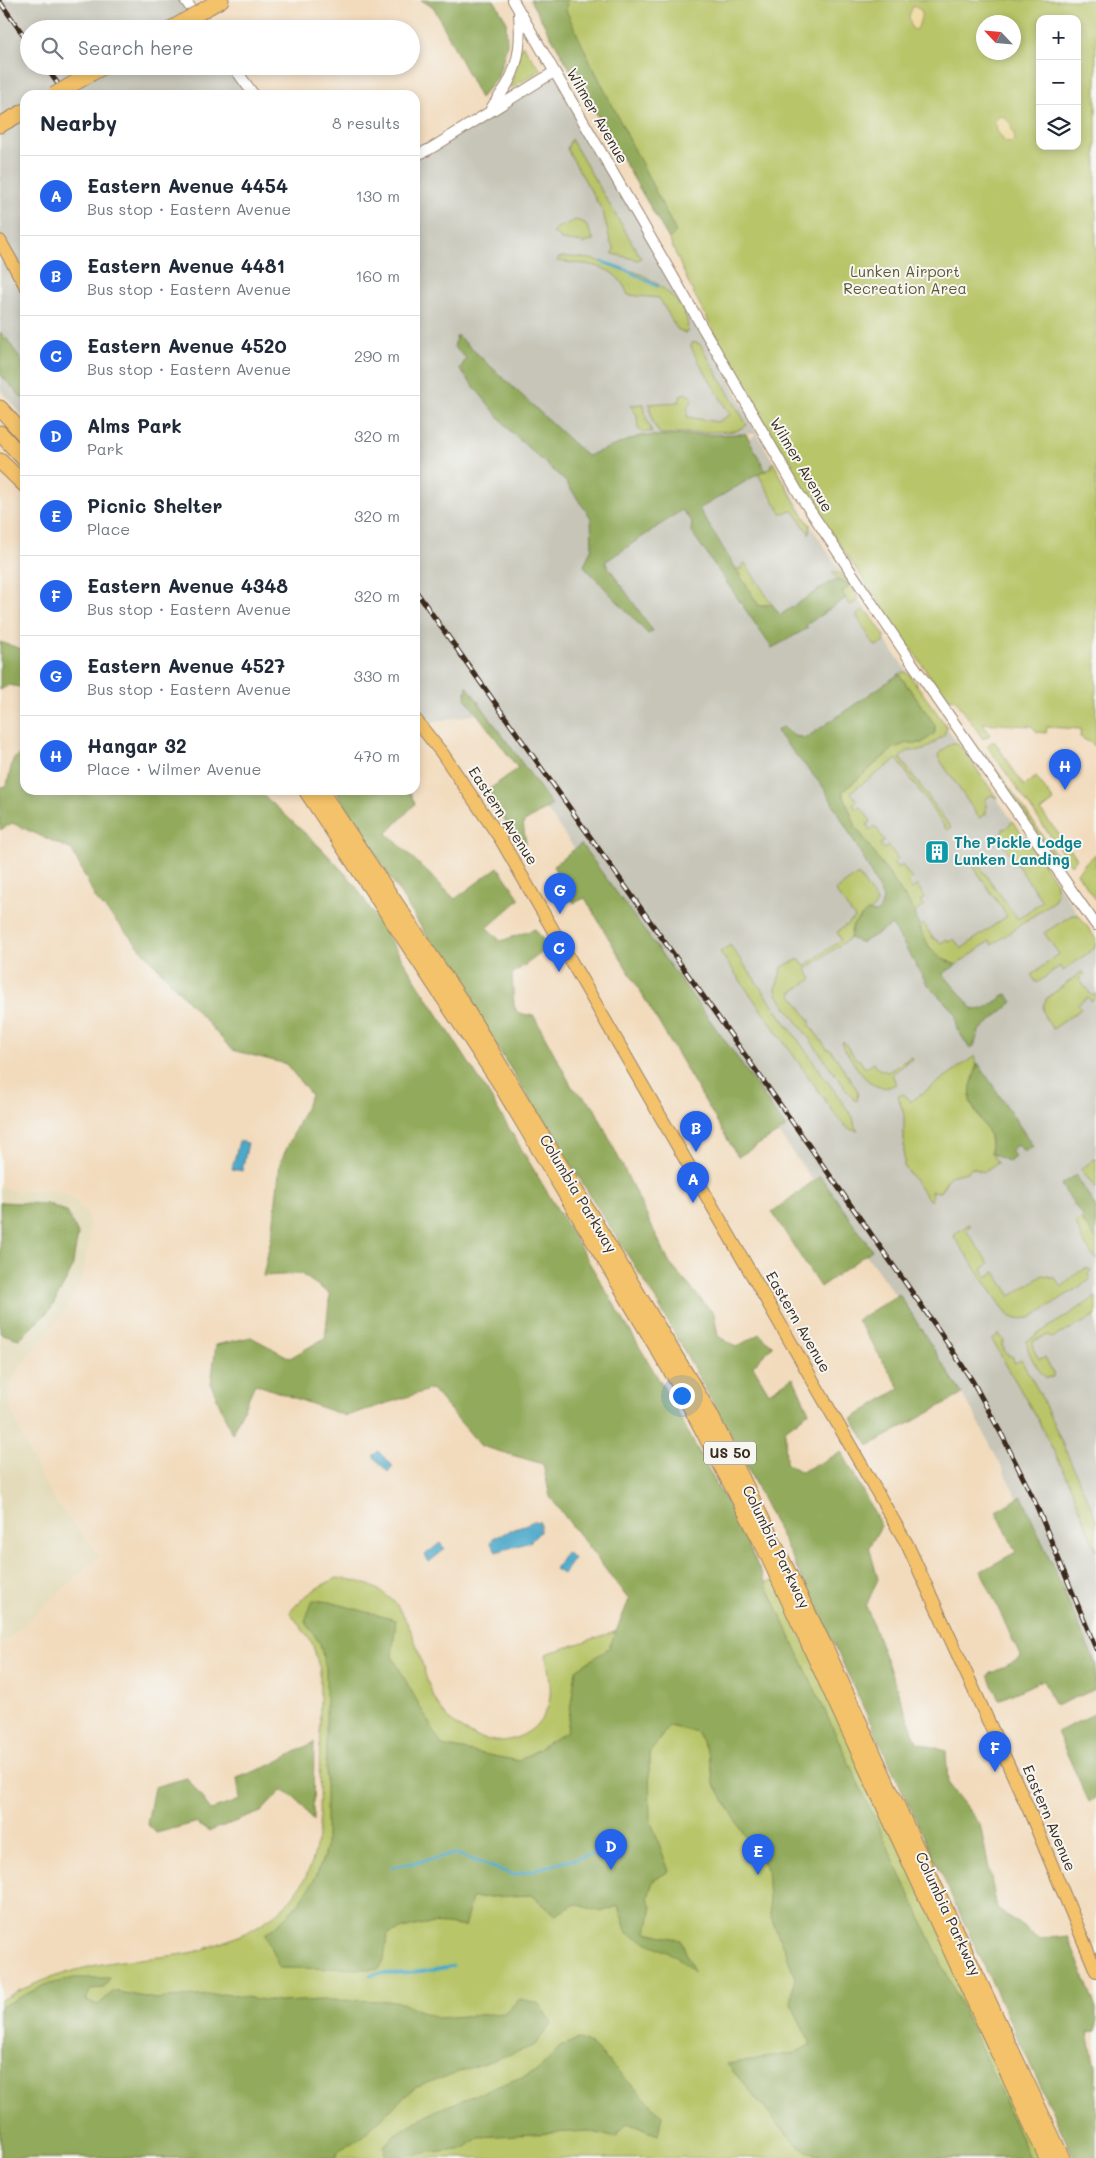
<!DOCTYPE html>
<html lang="en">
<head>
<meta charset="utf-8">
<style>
	:root { --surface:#fff; --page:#f2f2f3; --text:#1f2937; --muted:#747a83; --line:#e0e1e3; --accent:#2563eb }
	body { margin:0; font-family:Mali,sans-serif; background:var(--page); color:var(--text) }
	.controls { position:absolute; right:15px; top:15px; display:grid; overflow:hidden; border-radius:10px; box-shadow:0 2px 8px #0003 }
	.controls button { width:45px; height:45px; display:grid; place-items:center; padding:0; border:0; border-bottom:1px solid var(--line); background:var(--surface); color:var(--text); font:25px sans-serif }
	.compass { position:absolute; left:976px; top:15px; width:45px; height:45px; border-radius:50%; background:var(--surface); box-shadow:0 2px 8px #0003; rotate:296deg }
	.you { position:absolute; left:681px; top:1395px; width:18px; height:18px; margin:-12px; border:4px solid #fff; border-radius:50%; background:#1a73e8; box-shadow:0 0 0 8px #1a73e833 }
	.badge { display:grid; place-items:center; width:32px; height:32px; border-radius:50%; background:var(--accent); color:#fff; font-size:16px; font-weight:700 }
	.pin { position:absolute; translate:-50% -41px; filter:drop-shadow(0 1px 2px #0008) }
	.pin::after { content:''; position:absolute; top:26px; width:18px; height:15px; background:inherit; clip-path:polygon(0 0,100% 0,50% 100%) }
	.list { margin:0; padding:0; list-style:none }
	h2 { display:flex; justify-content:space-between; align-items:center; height:65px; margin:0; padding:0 20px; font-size:21px }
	h2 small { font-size:16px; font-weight:400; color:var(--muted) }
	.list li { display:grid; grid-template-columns:32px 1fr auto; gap:15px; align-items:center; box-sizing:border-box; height:80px; padding:0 20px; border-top:1px solid var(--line) }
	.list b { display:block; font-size:19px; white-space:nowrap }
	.list p { margin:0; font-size:16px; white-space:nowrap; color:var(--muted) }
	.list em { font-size:16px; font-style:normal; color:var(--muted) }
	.icon { flex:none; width:28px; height:28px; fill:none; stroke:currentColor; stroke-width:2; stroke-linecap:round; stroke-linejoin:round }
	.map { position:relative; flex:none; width:1096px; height:2158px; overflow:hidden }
	.search { position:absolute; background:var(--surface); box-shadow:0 2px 8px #0003; left:20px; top:20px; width:400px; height:55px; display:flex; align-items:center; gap:12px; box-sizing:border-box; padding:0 18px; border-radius:28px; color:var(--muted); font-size:19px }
	.panel { position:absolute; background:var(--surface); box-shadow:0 2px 8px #0003; left:20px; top:90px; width:400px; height:705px; border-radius:15px }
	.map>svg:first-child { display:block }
</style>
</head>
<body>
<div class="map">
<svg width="1096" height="2158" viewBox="0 0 1096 2158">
	<rect width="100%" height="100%" fill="#f6f6f2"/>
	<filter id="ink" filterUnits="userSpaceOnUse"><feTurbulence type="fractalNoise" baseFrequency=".02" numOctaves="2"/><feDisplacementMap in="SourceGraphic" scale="10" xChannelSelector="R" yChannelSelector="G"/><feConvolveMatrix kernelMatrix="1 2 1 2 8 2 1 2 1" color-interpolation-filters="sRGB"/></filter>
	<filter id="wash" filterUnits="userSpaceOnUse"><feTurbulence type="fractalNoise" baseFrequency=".0096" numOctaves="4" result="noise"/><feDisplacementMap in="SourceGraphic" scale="20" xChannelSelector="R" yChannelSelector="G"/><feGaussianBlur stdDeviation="1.12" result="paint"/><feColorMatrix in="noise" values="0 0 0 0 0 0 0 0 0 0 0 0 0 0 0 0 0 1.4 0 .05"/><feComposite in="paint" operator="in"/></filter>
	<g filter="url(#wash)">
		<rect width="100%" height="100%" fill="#f2dbbd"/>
		<path fill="#e3dbba" d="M0,1187L13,1191H58L74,1199L86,1213L89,1222V1245L81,1281L66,1310L18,1369L10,1384L9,1398L10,1407L24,1442L40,1476L58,1505L99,1556L8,1639L0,1643Z"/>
		<path fill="#c6c5b8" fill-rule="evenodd" d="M0,0H185L206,29H29V66H233L254,95H25V418L0,390V258L8,255L0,241Z
			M554,72L715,349L757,434L810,525L892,650L1096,939V1695L1035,1533L975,1415L928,1341L478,714L419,724L415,719V156ZM756,434L638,531L640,436Z"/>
		<path fill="#b8c567" stroke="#7a7842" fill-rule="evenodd" d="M530,0H1096V746L1080,737L1081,729L1047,727L1046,733L1037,732L1032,726L983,723L990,735L983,739L955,699L945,698L817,512L725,353L689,284L669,239ZM1040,19H1077V146H1040ZM984,22H1014V52H984Z
			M522,45L541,70L511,88H510Z
			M571,139L641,258L638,260L613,254L614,248L611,244L603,212L567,149Z
			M576,220L585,223L594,240L584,243L561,240L559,236L553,233L557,228Z
			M562,257C596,256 629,268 657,287L659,286L628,270C650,274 694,306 687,332L685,333L677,329L659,298L628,295C616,262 587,265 557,261L558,258Z
			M693,342L700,344L747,425L736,431L660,434L653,423L649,404L679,402L681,395L685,393L692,397L693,400L688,406L687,417L717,422L730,415L694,353L691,346Z
			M644,404L646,418L652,432H642L638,429L637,415L630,405Z
			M773,462L798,508L810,525L809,534L794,511L781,513L758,474L763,470L766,471L772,467L771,464Z
			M745,563L772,604L759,606L734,569H741L743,564Z
			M832,572L843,575L858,596L856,602L850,605L842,592L848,587L844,581L838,580Z
			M863,610L867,614L869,613L884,635V643L875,646L857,617V615Z
			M904,672L908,673L947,727L944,735L924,750L908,751L900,758L951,828L947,830L897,759L851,792L857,801L853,804L856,809L861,807L871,821L867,825L870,830L875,826L885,841L880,844L884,849L889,846L898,859L894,863L897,868L902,865L912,879L908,883L912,889L917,885L925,898L920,901L924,906L915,912L856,827L842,792L894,748L907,743H922L935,725L899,674Z
			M991,742H995L1024,786L1036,777L1054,801L1041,811L1077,858L1071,865L987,746Z
			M952,743H956L961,747L997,798L991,795L986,799V814L979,818L938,757L939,753Z
			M985,753L1062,863H1059L984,756Z
			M1013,821L1055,881L1057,893L1054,901L992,945L990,941L956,965C942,958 918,944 921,925L924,924L932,937L941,943L947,939L949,942L954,939L961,949L1007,916L973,866L977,863L1018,919L1042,901L1000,840L1003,829L1006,828Z
			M1096,854V901L1077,873L1086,862Z
			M858,874L877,902C874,913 860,914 853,925C851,928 851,934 850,938L806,969L812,979L791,993L810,1021V1025L827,1049L831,1050L858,1091L857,1101L854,1100L777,994L776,989L782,967L797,960H800L804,966L841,940L837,932L855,918L835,891Z
			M1072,915H1079L1096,939L1095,948L1063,971L1060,966L1037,983L1031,975L1059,954L1044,933Z
			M730,945L853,1117L855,1127L858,1131L849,1129L840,1121L720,952Z
			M1083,971L1084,974L1079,979L1092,996L1096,994V998L1091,1001L1088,997L1078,1004L1081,1009L1053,1029C1044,1018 1039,1010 1047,998Z
			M843,1041L857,1060L859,1059L865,1068L874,1062L878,1069L888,1072L911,1057L912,1059L892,1074L896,1084C870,1099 855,1063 842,1045Z
			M975,1056C980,1070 970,1084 970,1098C971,1112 987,1123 990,1137C993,1149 989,1150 997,1163L983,1172L972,1168L967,1172L950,1176L940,1192L931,1191L932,1200L928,1199L904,1166V1115L898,1096L904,1094L910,1102Z
			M1096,1158V1189L1081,1169Z
			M1081,1219L1096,1239V1260L1082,1240L1076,1223Z
			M969,1224L970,1226L966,1230L989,1264L982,1269L987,1277L995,1272L1011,1296L1043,1275L1055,1278L1062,1287L1076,1274L1086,1268L1091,1270L1088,1274L1090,1280L1030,1318L1016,1319L1008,1315L954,1237L956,1233Z
			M1096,1297V1316L1052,1338L1048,1335L1033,1341V1349L1039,1359L1045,1357L1053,1373V1377L1047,1378C1038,1372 1026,1351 1027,1341Z
			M999,1334L1004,1341L1002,1344C1004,1351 1006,1355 1013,1357L1014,1363L1021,1360L1039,1392L1096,1518V1551L1068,1479L1040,1424L992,1340Z
			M337,1578C360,1580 378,1586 395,1603C399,1607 402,1613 405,1619C427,1656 421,1701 460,1728C471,1736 481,1739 495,1741C512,1742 530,1734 541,1720C556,1698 549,1679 546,1654L778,1579L1047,2158H0V2000C35,1982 69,1970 107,1963C136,1958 166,1958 194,1952C205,1950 216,1944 226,1941C281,1920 313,1888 319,1828L320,1669L312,1643L290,1612C304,1595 317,1587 337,1578Z"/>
		<path fill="#92aa5c" stroke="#666a3d" d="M421,0H494L506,20L507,44L498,77L480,98L434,8Z
			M530,0H567L566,10L585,51L676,232L669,239Z
			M0,332L7,339L25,366V401L0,374Z
			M457,335L587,456L640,436L746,434L766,471H763L699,509L759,606L772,604L780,615L832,581H844L849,587L842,592L846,598L806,625L808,628L772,648L691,531L692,522L682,510L605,562L653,631L648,634L584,566L592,547L591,518L565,481L513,434L460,370L466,358L454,347Z
			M0,642L25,650V688L9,685L0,690Z
			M899,674L935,725V733L922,743H907L894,748L842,792L856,827L915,912L920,929L930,948L945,960L956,965L943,974L974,1010L984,1009L1007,994L1013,1002L979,1031L974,1046L970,1049L957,1029L956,1014L928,985L892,925L861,943L850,938L853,925L867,911L876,913L881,908L883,898L864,859L824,788L777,733L778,729L783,727L794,736L806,738Z
			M467,686L552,805L523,823L526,843L521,846L487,791L518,768L465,698Z
			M25,752V790H258L322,849L353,882L488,1093L664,1388L739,1525L995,2079L1029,2158H881L878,2155L868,2158H823L793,2142L727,2064L795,2053L811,2044L791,2004L795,1976L770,1915L767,1868L745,1836L714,1783L709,1755L697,1732L669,1726L649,1754L650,1819L669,1871L653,1881L648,1898L652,1906L647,1932L681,1940L694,1972L676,1956L627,1933L618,1906L601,1912L576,1904L555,1915L532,1895L472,1898L464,1927C433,1920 416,1924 387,1935L384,1960L379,1969L279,1968L265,1934C299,1908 314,1889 326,1848V1669L320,1644L305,1621L313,1600L330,1602L396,1620L392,1656L442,1746L519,1761L567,1731L576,1670L609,1648L629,1600L550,1497L543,1464L481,1446L432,1389L346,1416L255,1384L232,1434L211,1384L216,1345L251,1337L290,1358L325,1338L330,1294L301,1274L263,1276L273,1229L280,1163L311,1095L286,1064L232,1050L96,899L72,850L12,823L0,830V788L7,785L13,759Z
			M335,790H409L415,804L387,833L455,899L498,867L520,899L487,928L501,941L535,929L549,948L512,974L514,1006L518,1013L534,1016L572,1087L593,1105L670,1264L714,1314L718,1336L736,1347L759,1334L773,1346L753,1366L769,1393L793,1377L809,1412L785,1430L786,1463L801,1472L842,1452L881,1526L869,1547L878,1579L866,1606L917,1742L946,1751L948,1784L980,1824L997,1908L1039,1939L1068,1936L1096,2008V2031L1088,2032L1094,2063L1096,2064V2158H1074L823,1621L734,1441L656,1300Z
			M581,844L731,1049L786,1128L738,1157L585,898L574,903L553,866Z
			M978,1063L1033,1146L1024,1152L1018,1144L1011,1150L1015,1157L1009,1162L991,1153L990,1136L970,1101L971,1086Z
			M1076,1175L1096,1208V1239L1081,1219L1083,1217L1061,1185Z
			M820,1176L872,1250L820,1287L772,1212Z
			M0,1202L49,1204L67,1212L78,1234L72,1269L51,1309L19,1339L0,1333Z
			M899,1294L962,1394L869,1446L852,1419L900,1388L857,1320Z
			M1022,1496L1096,1665V1689L1055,1706L1043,1680L999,1700L988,1675L1021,1658L981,1571L1016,1552L996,1511Z
			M1096,1713V1798L1089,1802L1057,1732Z
			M314,1742L313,1821L299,1801L282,1790L261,1812L210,1831L195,1823L156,1833L147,1824L154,1787L187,1778L211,1810L240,1800L237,1778L271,1765Z
			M74,1978H110L104,1988L91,1989L86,2000L98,2005L114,1991L156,1999L223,1994L279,2002L323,2000L396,2001L438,2018L504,2013L520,1999L538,2003L552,2023L534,2046L415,2087L359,2139L341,2149L334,2158H0V2007L45,1985Z
			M578,2039L593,2046L662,2115L658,2135L627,2123L616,2138L589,2131L479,2137L465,2148L403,2156H385L384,2146L395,2134L432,2112L537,2071L561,2046Z"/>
		<path fill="#eeda9e" stroke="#94825e" d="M913,6L921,10L922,14L918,28L915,30L911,28L909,16Z
			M1000,116L1004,117L1010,123L1015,138L1012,143L1005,142L997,131L995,121Z"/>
		<path fill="#4ca9ca" stroke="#446a74" d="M239,1141L248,1143L242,1171L232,1169Z
			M378,1451L393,1466L388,1472L373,1456Z
			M534,1521L540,1522V1532L530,1542L496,1552L491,1543L493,1538Z
			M440,1543L445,1549L429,1562L425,1555Z
			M566,1552L574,1558L563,1574L555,1569Z"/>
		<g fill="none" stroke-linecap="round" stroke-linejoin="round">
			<path stroke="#4ca9ca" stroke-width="3" d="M603,262L628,271L657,286
				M393,1867L456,1854L514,1875L594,1854
				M370,1975C381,1972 390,1974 401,1973C419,1972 436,1970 453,1966"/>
		</g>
	</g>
	<g filter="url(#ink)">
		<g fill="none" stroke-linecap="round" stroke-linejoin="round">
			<defs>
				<path id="minor" d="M185,0L206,29
					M513,0L799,494L910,660L1096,925
					M233,66L254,95
					M491,109C496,100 503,92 508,83C520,61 521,38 519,14
					M415,156L430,149L554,72"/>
				<path id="major" d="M0,241L25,285
					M415,719L442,753L500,838L907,1544L1029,1810L1096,1971"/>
				<path id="highway" d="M210,6L221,0
					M0,125L25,111
					M0,408L25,436
					M0,433L25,460
					M0,461L25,485
					M306,790L498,1080L677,1381L764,1547L1047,2158
					M320,790L464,1006L710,1414L826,1649L909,1832L1062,2158"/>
			</defs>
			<use href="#minor" stroke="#96826e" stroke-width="12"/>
			<use href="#major" stroke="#96826e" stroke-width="14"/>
			<use href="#highway" stroke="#96826e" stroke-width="17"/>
			<use href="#minor" stroke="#fff" stroke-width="10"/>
			<use href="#major" stroke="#f3c26a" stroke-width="12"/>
			<use href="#highway" stroke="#f3c26a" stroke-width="15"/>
			<defs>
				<path id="rail" d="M0,2L29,43
					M45,66L66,95
					M415,590L779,1103L940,1332L973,1382L1003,1437L1035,1502L1096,1649"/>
			</defs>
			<use href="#rail" stroke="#3b2a1e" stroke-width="5"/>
			<use href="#rail" stroke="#f6f6f2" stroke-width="3" stroke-dasharray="9" stroke-linecap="butt"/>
			<defs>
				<path id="highway-bridge" d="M171,29L210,6
					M54,95L104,66"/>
			</defs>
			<use href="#highway-bridge" stroke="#96826e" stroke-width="17" stroke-linecap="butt"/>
			<use href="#highway-bridge" stroke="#f3c26a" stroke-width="15"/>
		</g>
	</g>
	<defs>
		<symbol id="building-square" viewBox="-11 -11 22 22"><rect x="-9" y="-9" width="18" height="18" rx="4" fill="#0f9aa8" stroke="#f6f6f2"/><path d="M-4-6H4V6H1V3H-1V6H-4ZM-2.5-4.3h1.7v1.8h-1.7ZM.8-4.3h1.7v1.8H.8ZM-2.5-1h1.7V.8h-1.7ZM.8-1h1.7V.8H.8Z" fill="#fff"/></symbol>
	</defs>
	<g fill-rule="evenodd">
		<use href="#building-square" x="923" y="838" width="28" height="28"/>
	</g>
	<g text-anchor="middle" stroke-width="4" stroke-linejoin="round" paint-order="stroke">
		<rect fill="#f6f6f2" stroke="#73675e" stroke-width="1" x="704" y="1441.5" width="52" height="23" rx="4"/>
		<g font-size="14" font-weight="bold" fill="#3b2a1e">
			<text x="730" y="1458">US 50</text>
		</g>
		<g font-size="15" fill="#3b2a1e" stroke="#f6f6f2">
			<text transform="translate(597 116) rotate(60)" y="5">Wilmer Avenue</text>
			<text transform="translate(801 465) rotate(59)" y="5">Wilmer Avenue</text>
			<text transform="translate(503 816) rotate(57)" y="5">Eastern Avenue</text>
			<text transform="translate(578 1194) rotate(59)" y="5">Columbia Parkway</text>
			<text transform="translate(798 1322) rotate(60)" y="5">Eastern Avenue</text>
			<text transform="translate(776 1547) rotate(64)" y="5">Columbia Parkway</text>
			<text transform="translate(1049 1818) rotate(67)" y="5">Eastern Avenue</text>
			<text transform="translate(948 1914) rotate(65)" y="5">Columbia Parkway</text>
		</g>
		<g font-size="15" fill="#605834" stroke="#f6f6f2">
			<text x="905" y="277">Lunken Airport<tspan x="905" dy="17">Recreation Area</tspan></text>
		</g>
		<g font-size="15" font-weight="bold" fill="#0d838f" stroke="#f6f6f2" text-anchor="start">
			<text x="954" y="848">The Pickle Lodge<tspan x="954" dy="17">Lunken Landing</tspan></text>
		</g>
	</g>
</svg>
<div class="controls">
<button>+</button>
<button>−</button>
<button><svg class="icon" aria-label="layers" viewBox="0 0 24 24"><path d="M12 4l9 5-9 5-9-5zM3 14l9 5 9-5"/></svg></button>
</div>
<svg class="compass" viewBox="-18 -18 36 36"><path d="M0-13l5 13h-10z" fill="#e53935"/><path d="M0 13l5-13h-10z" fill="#747a83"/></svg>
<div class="you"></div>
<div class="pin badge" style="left:693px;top:1203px">A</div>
<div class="pin badge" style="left:696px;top:1152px">B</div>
<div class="pin badge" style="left:559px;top:972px">C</div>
<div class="pin badge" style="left:611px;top:1870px">D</div>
<div class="pin badge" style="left:758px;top:1875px">E</div>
<div class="pin badge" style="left:995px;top:1772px">F</div>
<div class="pin badge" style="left:560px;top:914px">G</div>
<div class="pin badge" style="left:1065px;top:790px">H</div>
<div class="search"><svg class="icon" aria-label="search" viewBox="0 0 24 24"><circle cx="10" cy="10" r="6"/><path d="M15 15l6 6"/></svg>Search here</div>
<section class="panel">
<h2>Nearby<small>8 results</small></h2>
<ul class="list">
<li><span class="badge">A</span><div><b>Eastern Avenue 4454</b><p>Bus stop · Eastern Avenue</p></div><em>130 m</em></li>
<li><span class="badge">B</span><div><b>Eastern Avenue 4481</b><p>Bus stop · Eastern Avenue</p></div><em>160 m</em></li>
<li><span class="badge">C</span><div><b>Eastern Avenue 4520</b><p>Bus stop · Eastern Avenue</p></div><em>290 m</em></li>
<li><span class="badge">D</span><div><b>Alms Park</b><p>Park</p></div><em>320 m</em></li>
<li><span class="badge">E</span><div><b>Picnic Shelter</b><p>Place</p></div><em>320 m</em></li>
<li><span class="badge">F</span><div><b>Eastern Avenue 4348</b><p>Bus stop · Eastern Avenue</p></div><em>320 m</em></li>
<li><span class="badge">G</span><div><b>Eastern Avenue 4527</b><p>Bus stop · Eastern Avenue</p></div><em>330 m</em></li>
<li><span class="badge">H</span><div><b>Hangar 32</b><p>Place · Wilmer Avenue</p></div><em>470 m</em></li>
</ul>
</section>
</div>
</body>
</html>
